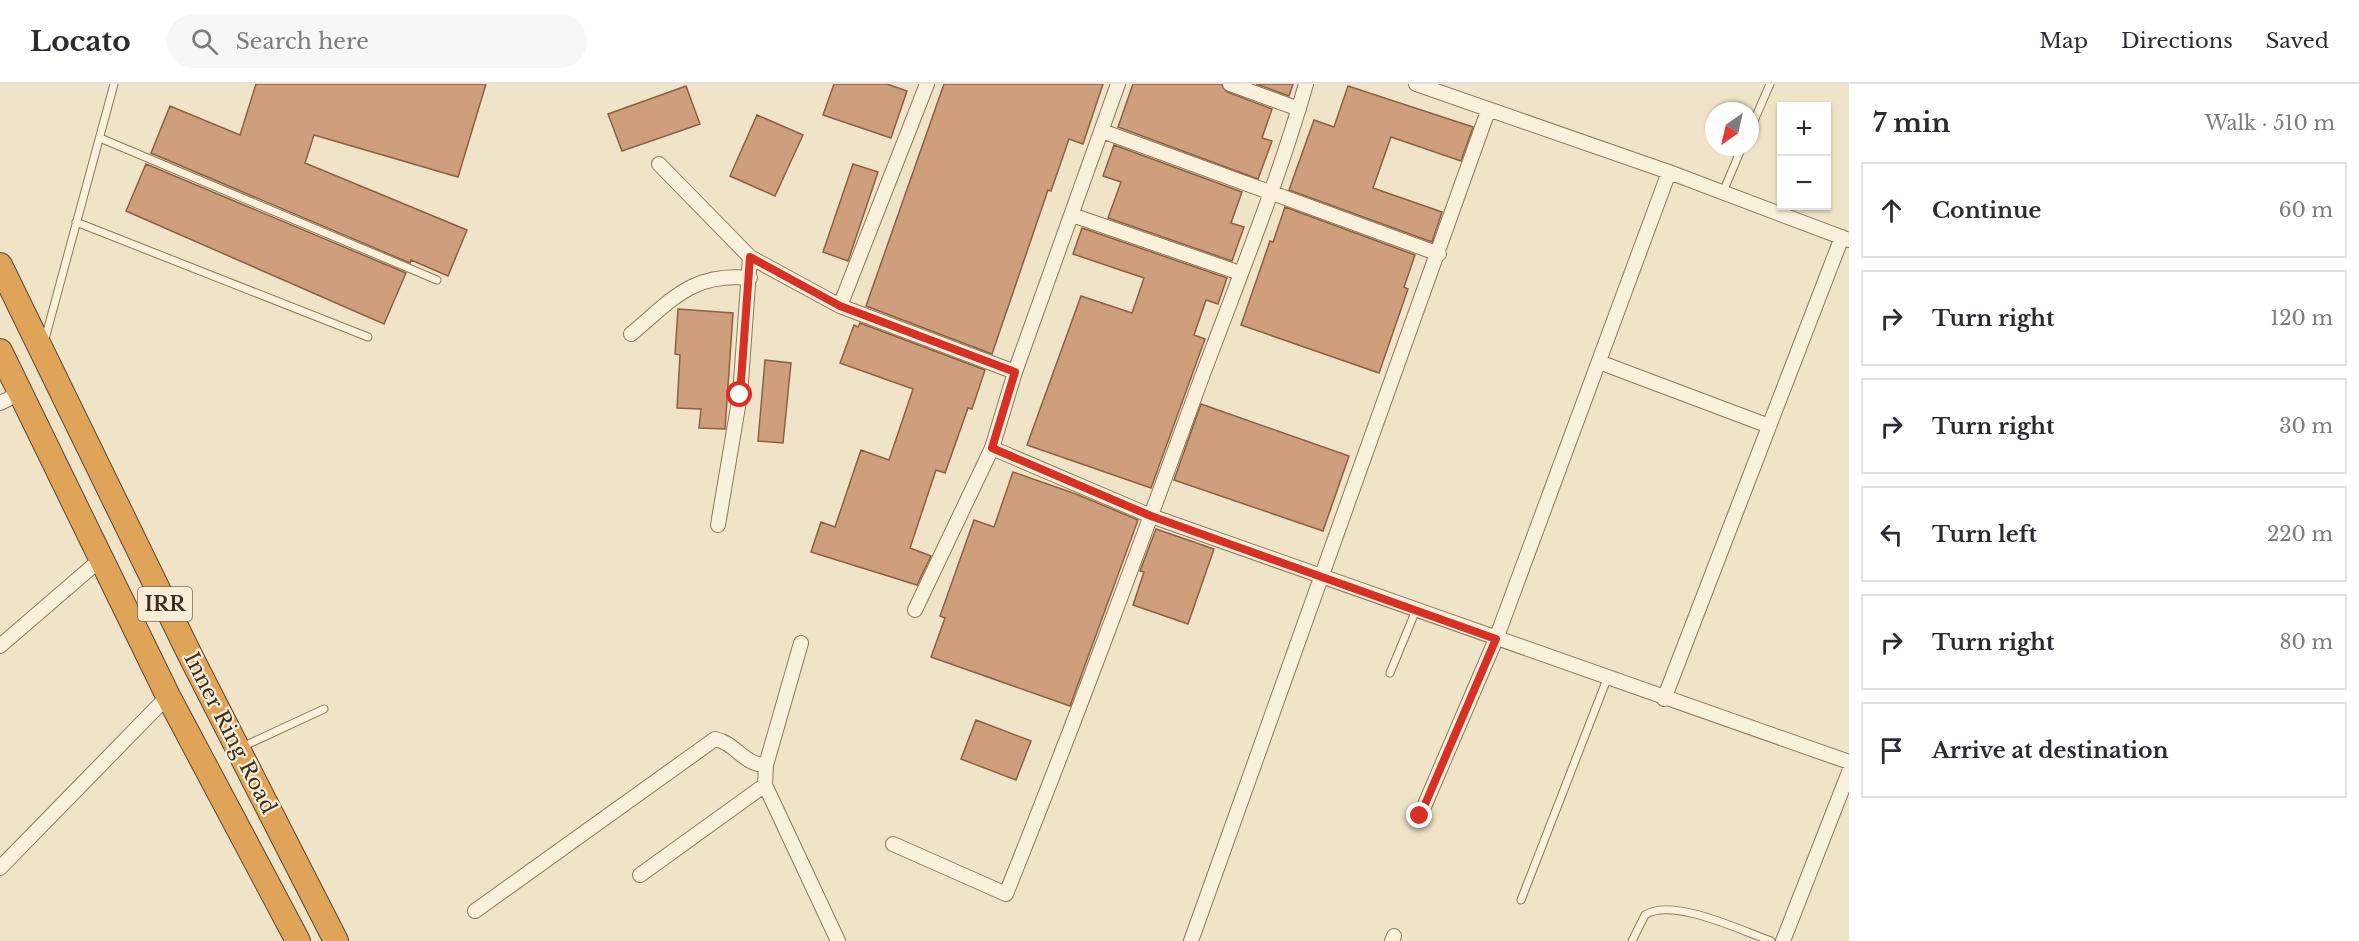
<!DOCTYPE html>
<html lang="en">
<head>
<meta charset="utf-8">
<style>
	:root { --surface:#fff; --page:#f7f7f7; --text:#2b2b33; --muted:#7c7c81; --line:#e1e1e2 }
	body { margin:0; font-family:"Libre Baskerville",serif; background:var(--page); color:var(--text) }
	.controls { position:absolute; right:18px; top:18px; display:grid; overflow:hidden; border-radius:0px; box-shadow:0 2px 4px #0004 }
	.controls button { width:54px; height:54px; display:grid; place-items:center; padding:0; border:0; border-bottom:2px solid var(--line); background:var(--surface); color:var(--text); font:30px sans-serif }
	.compass { position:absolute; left:1705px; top:18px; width:54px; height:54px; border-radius:50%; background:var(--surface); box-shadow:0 2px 4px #0004; rotate:214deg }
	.stop { position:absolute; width:18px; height:18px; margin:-14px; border:4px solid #d93025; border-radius:50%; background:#fff }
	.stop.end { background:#d93025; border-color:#fff; box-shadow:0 2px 6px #0008 }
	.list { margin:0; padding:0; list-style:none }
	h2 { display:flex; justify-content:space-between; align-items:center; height:78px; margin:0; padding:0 24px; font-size:26px }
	h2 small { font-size:20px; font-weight:400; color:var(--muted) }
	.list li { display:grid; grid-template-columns:39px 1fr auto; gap:18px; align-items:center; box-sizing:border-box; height:96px; margin:0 12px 12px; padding:0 12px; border:2px solid var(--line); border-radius:0px }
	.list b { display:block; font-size:22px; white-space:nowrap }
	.list em { font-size:20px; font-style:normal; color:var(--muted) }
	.icon { flex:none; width:33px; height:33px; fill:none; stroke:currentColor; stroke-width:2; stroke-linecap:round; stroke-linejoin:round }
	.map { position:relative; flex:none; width:1849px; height:857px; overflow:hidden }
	header { display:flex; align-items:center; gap:36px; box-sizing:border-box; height:84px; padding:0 30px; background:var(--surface); border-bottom:2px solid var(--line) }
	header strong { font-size:28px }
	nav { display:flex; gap:33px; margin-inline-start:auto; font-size:21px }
	.search { width:420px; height:54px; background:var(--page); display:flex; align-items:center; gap:15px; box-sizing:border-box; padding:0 21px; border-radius:33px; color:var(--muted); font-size:22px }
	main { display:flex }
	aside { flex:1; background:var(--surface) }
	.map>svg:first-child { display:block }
</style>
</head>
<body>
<header>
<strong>Locato</strong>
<div class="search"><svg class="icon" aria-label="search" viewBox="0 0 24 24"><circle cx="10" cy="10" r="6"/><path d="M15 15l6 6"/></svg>Search here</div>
<nav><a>Map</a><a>Directions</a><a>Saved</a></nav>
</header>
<main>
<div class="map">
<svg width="1849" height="857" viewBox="0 0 1849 857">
	<rect width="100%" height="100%" fill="#f0e4c8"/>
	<path fill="#cf9f7d" stroke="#8d5f41" stroke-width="1.5" d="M256,0H486L458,93L314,51L305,79L467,146L448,192L411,176L410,179L151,69L170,22L240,51Z
		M834,0H887L907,7L891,54L823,31Z
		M944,0H1103L1083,60L1069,55L1051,107L1048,106L992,270L866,222Z
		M1133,0H1221L1227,8L1272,25L1262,54L1272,57L1258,95L1118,43Z
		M1256,0H1293L1289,12Z
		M686,2L700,40L622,67L608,30Z
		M1348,2L1473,43L1461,77L1391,53L1373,104L1442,128L1432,158L1289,106L1314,36L1334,43Z
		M757,31L803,51L775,112L730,92Z
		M1114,61L1242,108L1231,139L1244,143L1232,177L1108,134L1121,98L1103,92Z
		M146,80L406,189L384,240L126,127Z
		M853,80L878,88L848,177L823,168Z
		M1285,123L1415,171L1404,203L1408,205L1379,289L1241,241L1270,157L1273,158Z
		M1082,144L1227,194L1218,220L1206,216L1194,251L1205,255L1151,404L1027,361L1081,212L1132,229L1144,194L1073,170Z
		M678,225L733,229L725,345L699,344L701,325L677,324L680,271L675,270Z
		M860,239L985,286L972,325L968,324L945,389L936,386L910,464L931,472L917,501L811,468L821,438L835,443L861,366L889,376L913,305L840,279L854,241L858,243Z
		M765,276L791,279L783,359L758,357Z
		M1201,320L1349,372L1323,447L1174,396Z
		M1013,388L1076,410L1138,436L1070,622L931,573L945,534L940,532L974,436L994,443Z
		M1156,445L1214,465L1188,540L1133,521L1144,488L1140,487Z
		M976,636L1031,657L1016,696L961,675Z"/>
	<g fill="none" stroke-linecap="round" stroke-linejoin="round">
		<defs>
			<path id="lane" d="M1750,46L1770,0
				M100,54L437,196
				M1723,108L1742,63
				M76,138L368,253
				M45,255L114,0
				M1390,589L1416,526
				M242,663L324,625
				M1521,816L1607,595
				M1632,857L1645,831C1673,813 1742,847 1771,857"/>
			<path id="street" d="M1230,0L1299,25
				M1416,0L1669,88L1849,156
				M1102,47L1439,170
				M659,80L750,173L840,222L1015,288
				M1072,131L1240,189
				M840,222L927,0
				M631,250C672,216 692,188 750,194
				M1599,278L1769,342
				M0,319L21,309
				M992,364L1151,432L1849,678
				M718,441L740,311L750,173
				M915,526L992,364L1015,288L1118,0
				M801,559L766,681L765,701L838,857
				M0,562L101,475
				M1664,615L1842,153
				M1420,732L1496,555L1669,88
				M893,760L1006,810C1074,641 1137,470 1200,298C1237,199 1277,101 1306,0
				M0,784L168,612
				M640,791L765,701
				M475,827L715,655C736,659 743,681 766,681
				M1191,857L1488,27
				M1392,857L1394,852
				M1783,857L1849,688"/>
			<path id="highway" d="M0,181L190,571L336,857
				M0,267L168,612L298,857"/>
		</defs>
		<use href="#lane" stroke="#8d765c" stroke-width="9"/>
		<use href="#street" stroke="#8d765c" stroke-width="16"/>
		<use href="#highway" stroke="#5b4430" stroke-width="26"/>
		<use href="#lane" stroke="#faf1dc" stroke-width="7"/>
		<use href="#street" stroke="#faf1dc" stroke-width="14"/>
		<use href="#highway" stroke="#e0a458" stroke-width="24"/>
	</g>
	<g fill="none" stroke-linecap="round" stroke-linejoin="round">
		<path stroke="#d93025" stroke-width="8" d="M740,311L750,173L840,222L1015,288L992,364L1151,432L1496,555L1420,732"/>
	</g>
	<g text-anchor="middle" stroke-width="4.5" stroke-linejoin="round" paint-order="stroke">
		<rect fill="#f7eed8" stroke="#756857" stroke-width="1.5" x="138" y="503" width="54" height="34" rx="4.5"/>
		<g font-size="20" font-weight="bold" fill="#3d2e20">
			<text x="165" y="527">IRR</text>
		</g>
		<g font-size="21" fill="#3d2e20" stroke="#f7eed8">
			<text transform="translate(230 649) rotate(63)" y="7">Inner Ring Road</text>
		</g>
	</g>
</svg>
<div class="controls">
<button>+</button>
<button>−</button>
</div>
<svg class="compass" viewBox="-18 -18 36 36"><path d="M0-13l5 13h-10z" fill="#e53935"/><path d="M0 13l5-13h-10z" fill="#7c7c81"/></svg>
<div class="stop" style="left:740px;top:311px"></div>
<div class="stop end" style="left:1420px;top:732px"></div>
</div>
<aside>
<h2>7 min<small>Walk · 510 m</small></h2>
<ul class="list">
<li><svg class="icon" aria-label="ahead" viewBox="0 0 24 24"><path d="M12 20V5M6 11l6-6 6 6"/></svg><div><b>Continue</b></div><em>60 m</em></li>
<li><svg class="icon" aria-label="right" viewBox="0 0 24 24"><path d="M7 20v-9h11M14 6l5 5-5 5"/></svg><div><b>Turn right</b></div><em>120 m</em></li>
<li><svg class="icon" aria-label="right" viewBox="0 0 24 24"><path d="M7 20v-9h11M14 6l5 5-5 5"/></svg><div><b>Turn right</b></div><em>30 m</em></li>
<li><svg class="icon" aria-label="left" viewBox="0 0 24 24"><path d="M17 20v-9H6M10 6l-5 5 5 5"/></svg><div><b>Turn left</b></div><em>220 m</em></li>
<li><svg class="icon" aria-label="right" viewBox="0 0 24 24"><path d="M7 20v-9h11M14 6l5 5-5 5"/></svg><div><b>Turn right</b></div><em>80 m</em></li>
<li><svg class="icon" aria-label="arrive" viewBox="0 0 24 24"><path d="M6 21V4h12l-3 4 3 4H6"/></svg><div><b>Arrive at destination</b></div></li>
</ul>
</aside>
</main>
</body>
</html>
